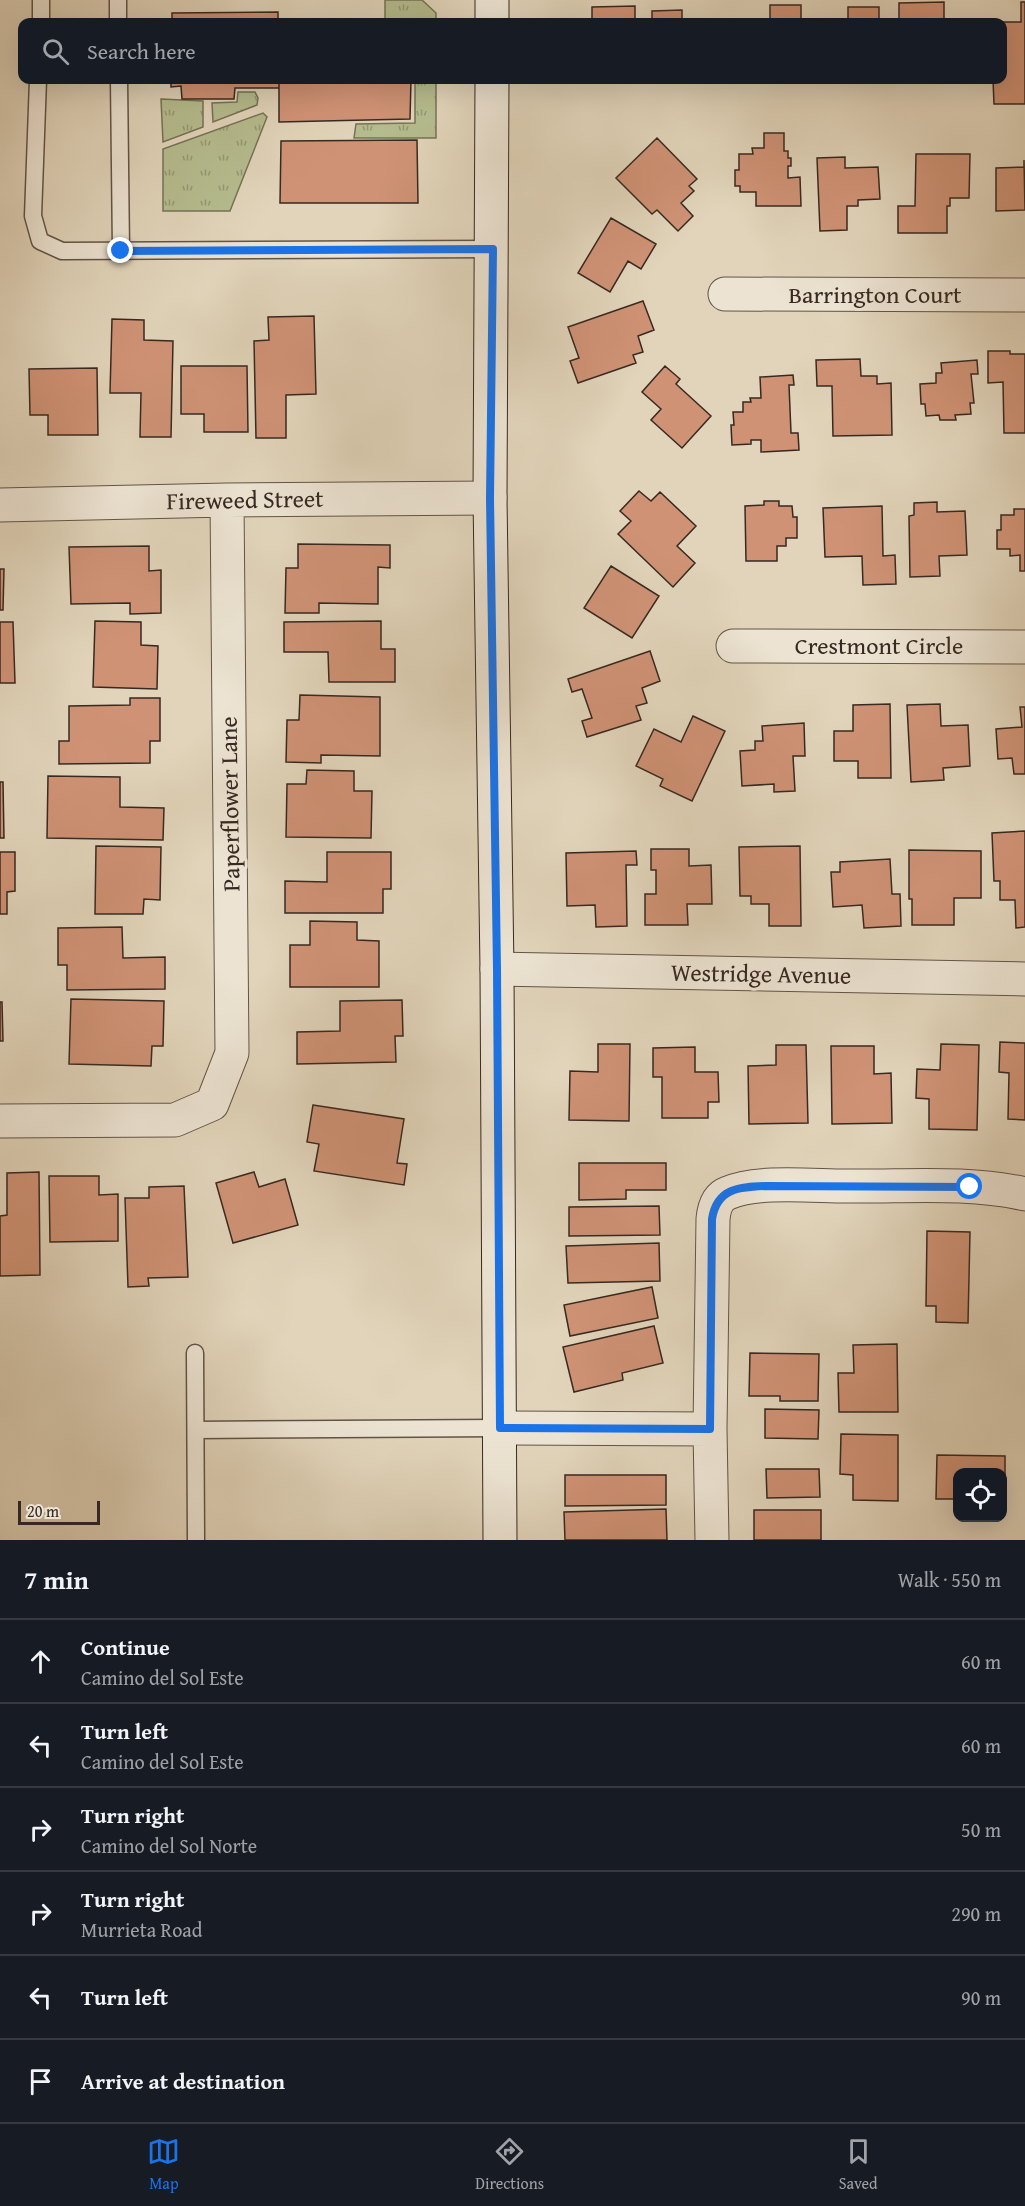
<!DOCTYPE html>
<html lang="en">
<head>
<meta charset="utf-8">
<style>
	:root { --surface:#171b24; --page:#20242c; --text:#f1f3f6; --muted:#9ea1a6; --line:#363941; --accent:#1a73e8 }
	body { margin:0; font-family:"Gentium Book Plus",serif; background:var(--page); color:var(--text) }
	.controls { position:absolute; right:18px; bottom:18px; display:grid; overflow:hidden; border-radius:12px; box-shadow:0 6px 24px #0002 }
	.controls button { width:54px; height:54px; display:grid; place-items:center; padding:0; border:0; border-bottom:2px solid var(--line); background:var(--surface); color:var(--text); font:30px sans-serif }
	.scale { position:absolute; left:18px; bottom:15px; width:82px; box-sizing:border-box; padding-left:6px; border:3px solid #372922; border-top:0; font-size:16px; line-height:21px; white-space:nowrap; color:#372922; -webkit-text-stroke:4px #ece3d2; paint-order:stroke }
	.stop { position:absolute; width:18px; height:18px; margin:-14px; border:4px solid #1a73e8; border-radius:50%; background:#fff }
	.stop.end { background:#1a73e8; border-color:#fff; box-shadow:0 2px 6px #0008 }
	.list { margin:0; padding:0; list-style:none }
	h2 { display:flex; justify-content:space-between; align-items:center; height:78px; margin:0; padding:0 24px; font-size:26px }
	h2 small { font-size:20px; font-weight:400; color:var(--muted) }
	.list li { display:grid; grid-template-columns:39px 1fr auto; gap:18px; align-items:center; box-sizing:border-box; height:84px; padding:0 24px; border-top:2px solid var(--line) }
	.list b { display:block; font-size:22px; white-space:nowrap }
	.list p { margin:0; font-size:20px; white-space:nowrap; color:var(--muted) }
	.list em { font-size:20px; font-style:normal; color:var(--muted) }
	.icon { flex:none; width:33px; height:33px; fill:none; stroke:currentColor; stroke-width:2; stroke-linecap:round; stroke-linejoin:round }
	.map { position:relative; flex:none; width:1025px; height:1540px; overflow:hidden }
	.search { position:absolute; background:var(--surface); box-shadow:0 6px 24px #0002; left:18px; right:18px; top:18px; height:66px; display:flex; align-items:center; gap:15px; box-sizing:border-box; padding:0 21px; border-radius:12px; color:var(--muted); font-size:22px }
	.sheet { height:582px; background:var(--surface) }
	nav { display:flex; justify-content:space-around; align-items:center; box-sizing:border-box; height:84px; border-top:2px solid var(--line); background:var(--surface); font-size:16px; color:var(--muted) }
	nav a { display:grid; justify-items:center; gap:3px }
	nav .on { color:var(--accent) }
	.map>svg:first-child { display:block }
</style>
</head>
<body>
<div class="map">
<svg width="1025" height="1540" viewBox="0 0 1025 1540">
	<defs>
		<pattern id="grass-tufts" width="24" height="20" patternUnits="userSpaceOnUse" patternTransform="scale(1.5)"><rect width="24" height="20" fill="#b5bc8e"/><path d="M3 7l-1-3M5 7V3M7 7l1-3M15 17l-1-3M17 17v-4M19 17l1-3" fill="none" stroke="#949974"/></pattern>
	</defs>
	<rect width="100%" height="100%" fill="#e1d4ba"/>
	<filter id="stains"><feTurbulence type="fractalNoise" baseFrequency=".00333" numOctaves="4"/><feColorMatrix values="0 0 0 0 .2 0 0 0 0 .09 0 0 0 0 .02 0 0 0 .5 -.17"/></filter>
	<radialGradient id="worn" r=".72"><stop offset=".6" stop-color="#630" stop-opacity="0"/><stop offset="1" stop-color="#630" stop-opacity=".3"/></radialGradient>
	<path fill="url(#grass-tufts)" stroke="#767258" stroke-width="1.5" d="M385,0H422L436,13V22H414V19L385,21Z
		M415,80H436V138H354L356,124L415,123Z
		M238,92H255L258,98L257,105L213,122L212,103L237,102Z
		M161,99L203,101V127L163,142Z
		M263,113L267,117L230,211H163V149Z"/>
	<path fill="#cf9275" stroke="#372922" stroke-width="1.5" d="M944,2V22H899V3Z
		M1021,2H1025V104H994L993,80H1002V22H993H1021Z
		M770,5H801V22H770Z
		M635,6V22H592V7Z
		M848,7H879V22H848Z
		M682,10V21H685V22H652V11Z
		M278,12V22H172V13Z
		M171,80H279V88H235L234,99H182L181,86L171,87Z
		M279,80H411L410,119L279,122Z
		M566,80H623L624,82L566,83Z
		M899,80H967V81L899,82Z
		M764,133H784V151H788V158H791V166H788V178L800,177L801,206H756V192H740V186H735V170H739V154H753L752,148H764Z
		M657,138L697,179L689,186L694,191L681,203L693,216L678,231L657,210L652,214L616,178Z
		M417,140L418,203H280L281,141Z
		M916,154H970L969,198H950V206H947V233H898V206H915Z
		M845,157V168L878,167L880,199L858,200V206H847V230L820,231L817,158Z
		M1024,160L1025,210L996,211V168L1024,167Z
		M611,218L656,244L641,269L628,261L610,292L578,273Z
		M643,301L654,330L638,336L643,352L633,355L636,363L578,383L570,361L579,358L568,327Z
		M314,316L316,394L286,395V438H256L254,341L269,340L268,317Z
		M112,319L144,320V340L173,341L171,437H140L141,393H110Z
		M988,351H1010V354H1025V433H1004L1003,382L988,383Z
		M860,359L861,376H877V384L891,383L892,435L833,436L832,386H817L816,360Z
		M977,360L978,374H971L974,403H970L971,414L955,415L956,420H940L939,415L926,416L925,404H921L920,384L936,383V373H942L941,363Z
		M181,366H247L248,432H204V414H181Z
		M665,366L680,379L676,384L711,416L682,448L651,420L661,409L642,392Z
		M97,368L98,435H48V415H30L29,369Z
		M793,375L794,385H789L791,433H798L799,450L761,452V440H751V444L732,445L731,425H734L733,412H743V402H751L750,398H761L760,377Z
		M639,491L651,501L660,492L696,526L677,546L695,563L673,587L618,534L631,521L620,511Z
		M764,501H779V506H792L793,517H797V538H786V546H777V561H746L745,506L764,505Z
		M937,502V512L965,511L967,555L939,556L940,576L910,577L909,516L914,515V503Z
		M882,506L883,556L895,555L896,584L863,585L862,556L825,557L823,508Z
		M1014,509H1025V571H1020V555L1010,556V549H997V530H1001V515H1014Z
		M298,544L390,545V568L378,567V604L319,603V613H285L286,568H298Z
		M149,546V571L161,570V613L130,614V603L71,604L69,547Z
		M611,566L659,596L632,638L584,608Z
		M0,569H4L3,610H0Z
		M95,621L141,622V645L158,646L157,689L93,687Z
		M381,621V649H395V682H329L328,652H284V622Z
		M0,622H13L15,683H0Z
		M650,651L660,681L642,688L647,703L636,706L641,720L587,737L582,721L592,718L582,689L572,692L568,679Z
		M300,695L380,697V756L321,755V763L286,762L287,720H299Z
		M130,698H160V741H150V763L59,764V741H69V706L130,705Z
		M890,704L891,778H858V761H834V731H853V705Z
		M940,704L941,726L968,725L970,766L943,768L944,780L911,782L907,705Z
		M1020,707H1025V774H1014L1012,758L998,759L996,729L1022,727Z
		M693,716L725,731L692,801L660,786L663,779L636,766L654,729L681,742Z
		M804,723L805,756H793L795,791L774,792V784L742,786L740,751L755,750V741H763L762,726Z
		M307,770L354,771V791H372L371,838L286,837L287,784H306Z
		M48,776L120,777V807L164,808L163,840L47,838Z
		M0,782H3L4,838H0Z
		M1025,831V927L1016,928L1015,900H1000V881H994L992,833Z
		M96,846L161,847L160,900L144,899L143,914H95Z
		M800,846L801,926H769V904H751V896H740L739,847Z
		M651,849H689V866L711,865L712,904H687L688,925H645V894H656V870H651Z
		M909,850L981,851V898H954V925H912V899H909Z
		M636,851L637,865H626L627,926L596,927L595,905L567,906L566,853Z
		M0,852H15V891L7,892V914H0Z
		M327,852H391V889H383V913H285V881L327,882Z
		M890,859L892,894H900L901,926L864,928L862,905L833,907L831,872H840V862Z
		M310,921L357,922V940L379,941V987H290V945H310Z
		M122,927L123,958L165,957V989L67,990V965H58V928Z
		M71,999L164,1001L163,1046H152L151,1066L69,1064Z
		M402,1000L403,1036H395L396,1062L297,1064V1032L340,1031V1001Z
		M0,1002H2L3,1041H0Z
		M1000,1042L1025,1043V1120L1008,1119L1009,1073L999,1072Z
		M598,1044H630L629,1121L569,1120L570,1071L598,1072Z
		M941,1044L979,1045L977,1130L929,1129V1099L916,1098L917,1069L940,1070Z
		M776,1045H806L808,1123L749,1124L748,1066L776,1065Z
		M831,1046H874V1074L891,1073L892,1123L832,1124Z
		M695,1047V1072H718L719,1102H708V1118H662V1077H653V1048Z
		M313,1105L404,1119L397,1163L407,1164L404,1185L314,1171L319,1144L307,1142Z
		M579,1163H666V1190H626V1199L579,1200Z
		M39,1172L40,1275L0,1276V1216L7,1215V1173Z
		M254,1172L259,1187L285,1179L298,1225L233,1243L216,1183Z
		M49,1176H99V1195L118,1194V1241L50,1242Z
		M184,1186L188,1277L148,1278L149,1286L128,1287L125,1198H149V1187Z
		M659,1206L660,1235L569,1236V1207Z
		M927,1231L970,1232L968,1323L936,1322V1306H926Z
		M659,1243L660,1281L568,1283L566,1246Z
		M652,1287L658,1318L570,1336L564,1305Z
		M654,1326L663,1363L622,1373L623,1380L574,1392L563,1347Z
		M897,1344L898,1412H839L838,1373H854L853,1345Z
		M750,1353L819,1354L818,1401H780V1396H749Z
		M765,1409L819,1410L818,1439L765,1438Z
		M841,1434L898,1435V1501L853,1500V1475L840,1474Z
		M937,1455L1005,1456V1504H1002V1472H958V1499H936Z
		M766,1469H819L820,1497L767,1498Z
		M565,1475H666V1505L565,1506Z
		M666,1509L667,1540H565L564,1512Z
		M754,1510H821V1540H754Z"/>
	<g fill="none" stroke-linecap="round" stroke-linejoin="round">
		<defs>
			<path id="lane" d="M118,0V22
				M41,22V0
				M38,80L33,216L40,241L62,251L493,249
				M119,80L121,251
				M195,1353L196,1540
				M196,1430L500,1428"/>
			<path id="street" d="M725,294L1025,295
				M0,505L227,500L490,498
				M733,646L1025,647
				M497,969L1025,979
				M0,1121L175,1120L212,1104L232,1053L227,500
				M500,1428L710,1429
				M712,1540L710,1429L713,1219C714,1209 717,1197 728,1193C757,1180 814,1186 846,1186C905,1187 967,1181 1025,1194"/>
			<path id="secondary" d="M492,0V22
				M492,80L490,498L497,969L500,1540"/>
		</defs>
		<use href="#lane" stroke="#625448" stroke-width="19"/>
		<use href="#street" stroke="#625448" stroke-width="35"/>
		<use href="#secondary" stroke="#372922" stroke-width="35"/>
		<use href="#lane" stroke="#ece3d2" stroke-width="16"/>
		<use href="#street" stroke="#ece3d2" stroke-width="33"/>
		<use href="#secondary" stroke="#ece3d2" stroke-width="33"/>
	</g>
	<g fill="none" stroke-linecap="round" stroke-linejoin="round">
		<path stroke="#1a73e8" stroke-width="8" d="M121,251L493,249L490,498L497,969L500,1428L710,1429L712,1219C717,1188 739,1187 766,1186L970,1187"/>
	</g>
	<g text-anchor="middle" stroke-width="6" stroke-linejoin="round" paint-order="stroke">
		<g font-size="24" fill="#372922" stroke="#ece3d2">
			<text x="875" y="303">Barrington Court</text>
			<text transform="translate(245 500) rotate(-1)" y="8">Fireweed Street</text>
			<text x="879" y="654">Crestmont Circle</text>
			<text transform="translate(230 804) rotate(-91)" y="8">Paperflower Lane</text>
			<text transform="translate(761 974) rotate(1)" y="8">Westridge Avenue</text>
		</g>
	</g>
	<rect width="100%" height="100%" filter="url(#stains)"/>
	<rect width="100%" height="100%" fill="url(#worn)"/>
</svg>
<div class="controls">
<button><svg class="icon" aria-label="locate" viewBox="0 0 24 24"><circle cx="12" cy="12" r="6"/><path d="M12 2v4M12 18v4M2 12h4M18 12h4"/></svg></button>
</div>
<div class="scale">20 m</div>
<div class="stop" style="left:970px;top:1187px"></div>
<div class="stop end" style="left:121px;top:251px"></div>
<div class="search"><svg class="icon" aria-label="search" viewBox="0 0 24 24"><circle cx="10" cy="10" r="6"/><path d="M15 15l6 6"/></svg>Search here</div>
</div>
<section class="sheet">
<h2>7 min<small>Walk · 550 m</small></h2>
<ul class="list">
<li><svg class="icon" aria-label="ahead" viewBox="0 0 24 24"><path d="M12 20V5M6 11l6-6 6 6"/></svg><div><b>Continue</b><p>Camino del Sol Este</p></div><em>60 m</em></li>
<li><svg class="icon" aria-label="left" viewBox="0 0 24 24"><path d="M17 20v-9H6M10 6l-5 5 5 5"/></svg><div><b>Turn left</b><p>Camino del Sol Este</p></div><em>60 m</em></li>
<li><svg class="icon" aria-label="right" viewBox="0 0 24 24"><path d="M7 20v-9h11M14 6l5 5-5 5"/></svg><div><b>Turn right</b><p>Camino del Sol Norte</p></div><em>50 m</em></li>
<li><svg class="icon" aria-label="right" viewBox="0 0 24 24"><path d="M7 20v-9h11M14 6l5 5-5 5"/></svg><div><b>Turn right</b><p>Murrieta Road</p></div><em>290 m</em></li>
<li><svg class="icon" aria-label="left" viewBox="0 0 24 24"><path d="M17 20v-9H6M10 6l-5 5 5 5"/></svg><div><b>Turn left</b></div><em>90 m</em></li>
<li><svg class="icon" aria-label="arrive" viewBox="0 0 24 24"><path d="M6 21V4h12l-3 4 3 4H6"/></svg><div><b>Arrive at destination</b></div></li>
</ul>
</section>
<nav>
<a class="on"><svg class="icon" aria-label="map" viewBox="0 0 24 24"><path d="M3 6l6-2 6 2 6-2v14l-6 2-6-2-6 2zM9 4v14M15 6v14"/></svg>Map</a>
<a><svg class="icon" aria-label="directions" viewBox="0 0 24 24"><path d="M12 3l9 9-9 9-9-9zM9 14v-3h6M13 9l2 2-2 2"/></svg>Directions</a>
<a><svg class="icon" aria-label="saved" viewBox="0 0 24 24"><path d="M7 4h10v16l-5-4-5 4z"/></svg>Saved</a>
</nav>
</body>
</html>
